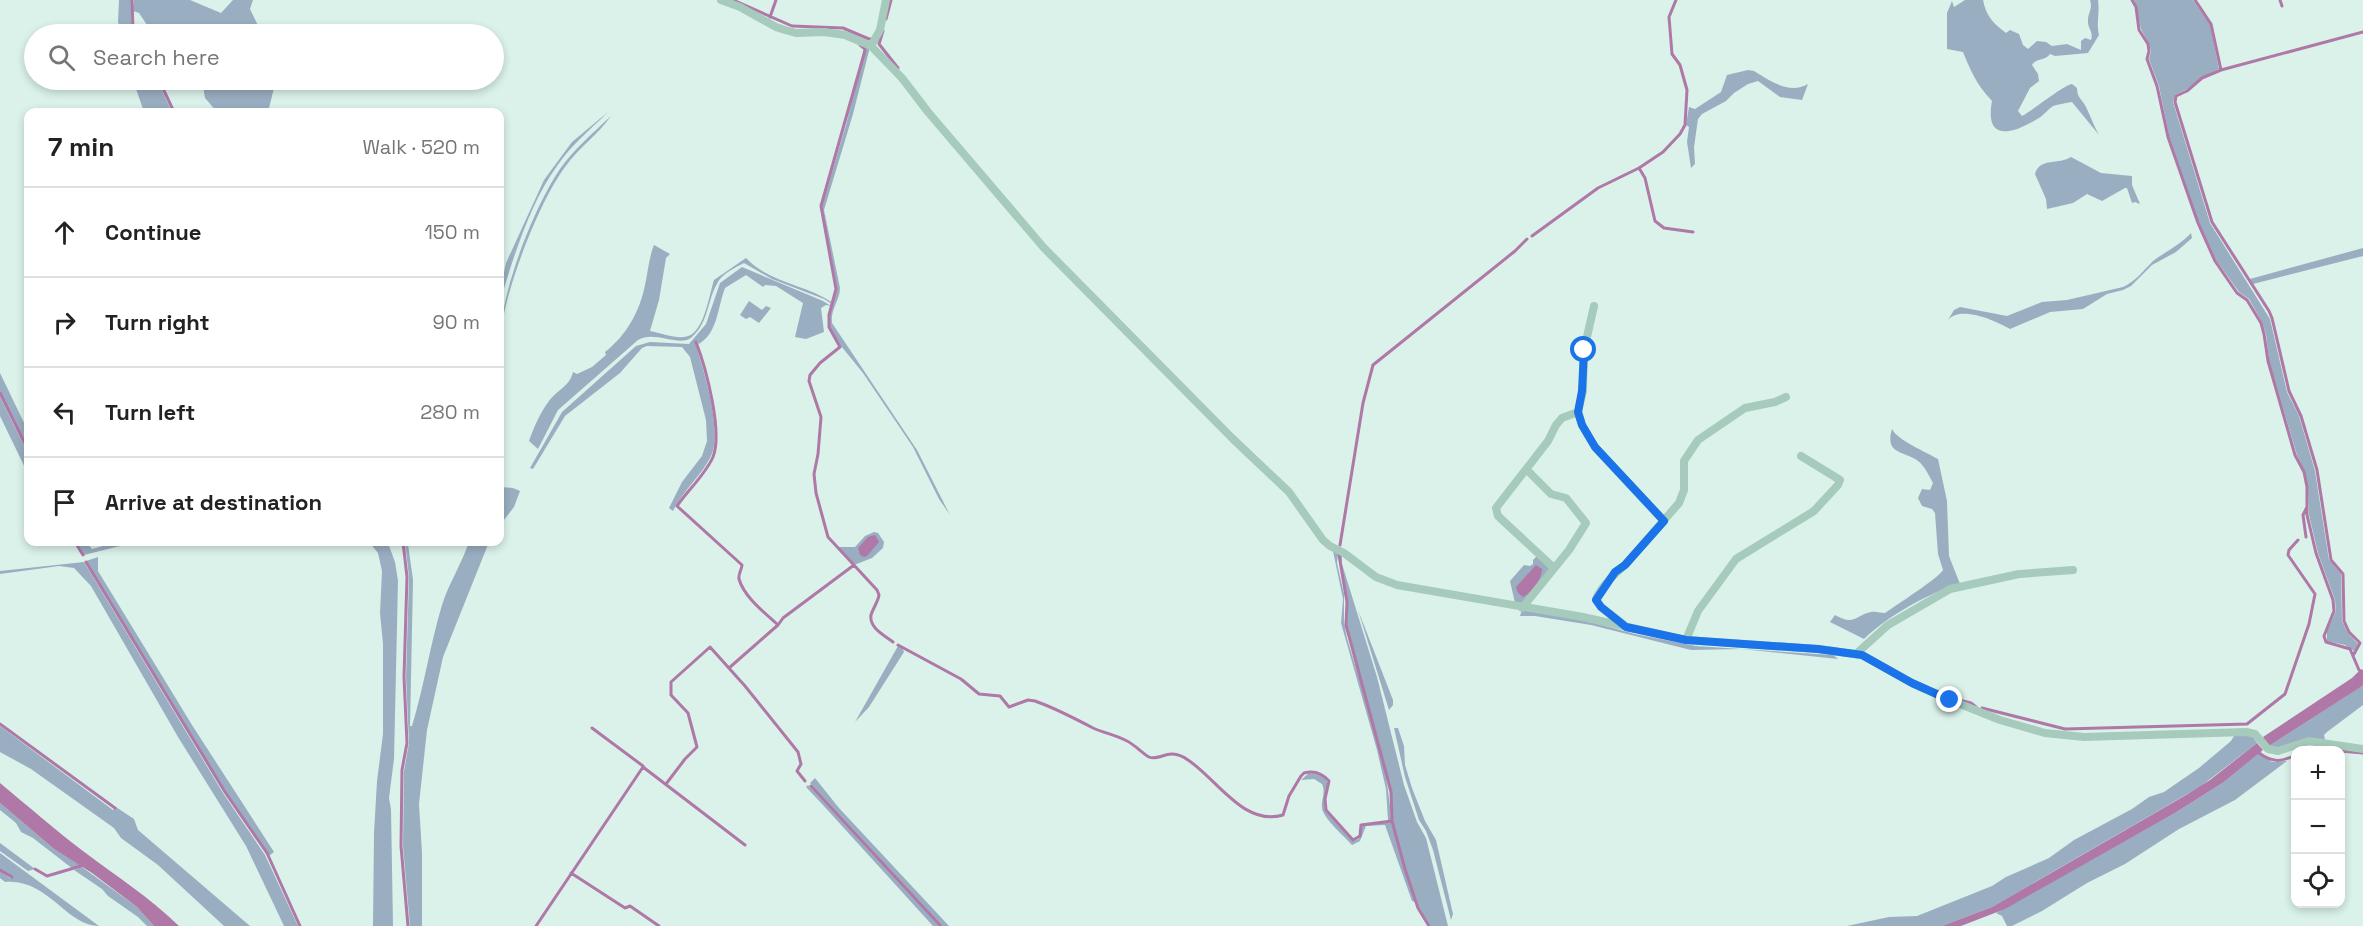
<!DOCTYPE html>
<html lang="en">
<head>
<meta charset="utf-8">
<style>
	:root { --surface:#fff; --page:#f6f6f6; --text:#222; --muted:#767676; --line:#e0e0e0 }
	body { margin:0; font-family:"Space Grotesk",sans-serif; background:var(--page); color:var(--text) }
	.controls { position:absolute; right:18px; bottom:18px; display:grid; overflow:hidden; border-radius:12px; box-shadow:0 3px 9px #0003 }
	.controls button { width:54px; height:54px; display:grid; place-items:center; padding:0; border:0; border-bottom:2px solid var(--line); background:var(--surface); color:var(--text); font:30px sans-serif }
	.stop { position:absolute; width:18px; height:18px; margin:-14px; border:4px solid #1a73e8; border-radius:50%; background:#fff }
	.stop.end { background:#1a73e8; border-color:#fff; box-shadow:0 2px 6px #0008 }
	.list { margin:0; padding:0; list-style:none }
	h2 { display:flex; justify-content:space-between; align-items:center; height:78px; margin:0; padding:0 24px; font-size:26px }
	h2 small { font-size:20px; font-weight:400; color:var(--muted) }
	.list li { display:grid; grid-template-columns:39px 1fr auto; gap:18px; align-items:center; box-sizing:border-box; height:90px; padding:0 24px; border-top:2px solid var(--line) }
	.list b { display:block; font-size:22px; white-space:nowrap }
	.list em { font-size:20px; font-style:normal; color:var(--muted) }
	.icon { flex:none; width:33px; height:33px; fill:none; stroke:currentColor; stroke-width:2; stroke-linecap:round; stroke-linejoin:round }
	.map { position:relative; flex:none; width:2363px; height:926px; overflow:hidden }
	.search { position:absolute; background:var(--surface); box-shadow:0 3px 9px #0003; left:24px; top:24px; width:480px; height:66px; display:flex; align-items:center; gap:15px; box-sizing:border-box; padding:0 21px; border-radius:33px; color:var(--muted); font-size:22px }
	.panel { position:absolute; background:var(--surface); box-shadow:0 3px 9px #0003; left:24px; top:108px; width:480px; height:438px; border-radius:12px }
	.map>svg:first-child { display:block }
</style>
</head>
<body>
<div class="map">
<svg width="2363" height="926" viewBox="0 0 2363 926">
	<rect width="100%" height="100%" fill="#daf2ea"/>
	<path fill="#9aaec1" d="M119,0H131L132,29L134,34H122L118,22Z
		M134,0H190L221,13L233,0H253L250,9L262,34H153L139,13L133,11Z
		M1965,0H1983C1986,16 1993,23 2006,33L2010,30L2019,34L2023,45L2028,49L2037,41L2046,42L2052,46L2067,44L2081,50V41L2085,38L2091,40C2094,32 2087,28 2088,20C2088,12 2093,9 2090,0H2098C2100,12 2096,23 2099,35L2088,53L2055,56L2050,54C2045,61 2036,58 2032,65L2038,74L2039,81L2030,88L2018,111L2022,116C2033,110 2064,85 2072,84L2077,88C2077,98 2082,99 2086,107C2090,115 2094,126 2099,135L2072,102C2066,103 2059,104 2053,106C2048,109 2044,115 2039,118C2014,133 1984,144 1992,101C1977,85 1971,72 1963,52L1947,49V13L1952,1L1954,7Z
		M2134,0H2193L2210,24L2219,69L2202,77L2187,89L2175,95L2173,102L2210,223L2270,319L2287,392L2299,416L2315,471L2329,560L2341,574L2342,621L2348,633L2358,644L2354,651L2345,645L2327,641V631L2336,611L2335,600L2318,553L2309,515L2308,487L2305,472L2297,455L2269,361L2266,334L2262,322L2249,299L2239,292L2216,260L2199,223L2169,136L2159,86L2149,59L2151,51L2149,44L2141,29Z
		M849,39L870,47L853,114L824,210L840,288C840,300 830,310 832,323L917,450L950,515L939,499L913,447L863,373L837,341L830,326L829,316L837,289L822,206L846,125L865,49Z
		M1748,70L1754,71C1770,81 1790,95 1808,84L1802,100L1780,97L1758,81L1748,84L1734,93L1726,101L1702,114L1698,119L1694,147L1695,164L1691,168L1687,142L1689,127L1686,125L1689,107L1695,109L1721,92L1727,75Z
		M133,80H157L172,112H144Z
		M202,80H266L274,88L268,112H217L205,98Z
		M608,112C590,130 571,145 557,166C530,203 513,258 500,302V291L506,263L544,180L572,142Z
		M611,116C598,135 578,148 565,167C538,203 501,299 500,343C499,296 533,209 560,169C574,149 593,133 611,116Z
		M2071,157L2101,173L2132,176V185L2140,204L2135,202L2132,203L2127,188H2125L2102,201L2087,194L2073,203L2047,209L2046,199L2035,174C2040,157 2059,165 2071,157Z
		M2191,233L2192,238L2176,252L2152,265L2131,286L2123,290L2107,294L2083,309L2050,312L2010,329C1996,321 1961,305 1948,320L1954,310L1960,307L2007,316L2042,302L2067,300L2123,287C2136,281 2143,271 2152,262C2164,252 2179,246 2191,233Z
		M654,245L670,254L666,258L659,300L650,331C660,333 674,338 684,337C704,336 709,295 714,280L746,258C769,283 806,284 833,303L832,304L824,299L772,279L744,263C736,267 722,274 718,282C707,300 709,322 692,337C680,348 655,330 638,340L558,410L538,449L529,441C534,427 540,413 549,401C557,390 570,386 573,372L577,374L592,367L606,355L605,352C626,336 640,311 645,285C648,272 649,257 654,245Z
		M2363,248V256L2253,284L2250,279Z
		M742,267L823,301L831,306L826,305L821,308L824,332L806,339L795,337L803,303L776,286L765,285L763,287L746,275L725,288C717,309 718,332 699,344L697,341L695,342C703,368 724,434 710,458C700,477 682,492 673,511L669,508L682,482L702,456L707,441L706,420L690,357L682,347L647,346L642,348L620,373L565,416L533,469L530,468L562,412L636,346L650,342L689,344L706,324L720,283Z
		M749,301L762,310L766,306L771,308L759,323L750,317L746,319L740,315Z
		M0,373L28,431V448L0,391Z
		M0,397L28,454V474L0,416Z
		M1892,429C1897,440 1926,452 1938,459L1947,501L1949,556L1960,584C1931,591 1885,618 1864,639L1830,622L1835,615C1855,626 1854,616 1871,612C1876,611 1880,613 1885,613C1895,606 1940,577 1943,570L1938,554L1935,513L1932,509L1922,506L1918,498L1922,489L1930,490L1933,483C1928,474 1924,464 1915,459C1901,451 1885,453 1892,429Z
		M500,487L513,488L520,491L514,507L500,525Z
		M874,532L878,533L884,542L883,548L872,558L854,565L837,547H855L865,536Z
		M77,542H86L92,549L118,542H136L84,555Z
		M369,542L388,543L395,562L398,581L394,759L389,798L391,809L393,926H373L374,833L377,781L383,734V644L380,613L382,571L378,553Z
		M405,542H412L408,544L413,580L410,726H412C424,687 430,645 442,605C449,583 462,563 469,542H489L443,657L427,730L419,804L422,853V926H410L403,846L404,771L409,743L406,677L409,577Z
		M1333,551L1338,553L1337,563L1344,594V622L1347,638C1364,697 1388,758 1391,820H1388L1386,789L1377,750L1341,623L1343,599Z
		M1340,554L1342,555V564L1377,677L1404,785L1417,822L1426,838L1448,926H1430L1419,907L1406,869L1393,821L1391,792L1386,769L1347,625L1348,602L1339,562Z
		M1537,556L1550,569L1523,604L1515,603L1510,581L1524,565L1530,566L1533,564V560Z
		M98,557V571L192,725L274,852L269,856L226,792L86,561Z
		M84,562L223,793L265,855L298,926H284L246,846L178,737L91,586L74,568L59,566L0,574V571Z
		M1358,610L1393,700V705L1389,710Z
		M1522,610L1587,621L1635,634L1696,646L1833,655L1838,659L1741,649L1691,650L1591,625L1535,616H1520Z
		M898,646L902,647L904,652L869,707L855,722Z
		M2363,685V705L2327,732L2324,735L2325,740L2276,748L2269,746Z
		M0,726L113,810L116,807L134,819L138,830L250,926H224L158,865L121,838L114,828L31,769L0,752Z
		M1394,728H1398L1404,746L1405,765L1412,788L1425,821L1436,840L1453,914L1451,920L1433,850L1426,831L1419,820L1405,777Z
		M2246,735L2253,737L2257,743L2201,786L1992,907L1942,926H1847L1889,917L1917,916L1992,886L2006,877L2049,858L2074,840L2132,809L2149,797L2164,792L2199,768L2231,741L2234,736Z
		M2259,753L2272,762L2287,761L2235,800L2179,829L2125,864L2087,883L2042,911L2012,926H2007L2002,916L1996,913L2175,813L2224,782Z
		M1309,773C1318,774 1325,776 1329,785L1324,800L1325,811L1353,841L1359,839L1362,825L1391,822L1415,902L1412,901L1385,825L1366,826L1360,841L1352,845C1344,836 1323,818 1322,808C1321,799 1326,793 1322,784L1314,779L1301,780Z
		M815,778L839,808L949,926H943L810,783Z
		M808,785L940,926H933L822,804L806,787Z
		M0,803L54,849L80,865L73,869L33,838L21,832L16,823L0,810Z
		M0,843L35,869L28,871L0,851Z
		M0,853L99,926C66,926 48,878 5,882L0,878V871L10,878L13,877L0,869Z
		M82,867L137,907L154,926H147L138,917L108,896L102,889L74,870Z"/>
	<path fill="#af78a6" d="M875,535L879,542L867,556L864,557L860,555L858,548L868,537Z
		M1536,565L1542,569C1542,579 1532,593 1523,597L1518,593L1516,587Z
		M2361,669L2363,670V685L2359,688L2269,746L2263,737L2352,678Z
		M2257,743L2263,750L2224,782L2175,813L2005,909L1961,926H1942L1992,907L2186,795L2210,780Z
		M0,783C28,806 55,830 83,851C116,876 149,897 179,926H154L137,907L92,873L54,849L0,803Z"/>
	<g fill="none" stroke-linecap="round" stroke-linejoin="round">
		<path stroke="#af78a6" stroke-width="3" d="M132,0L133,29L136,34
			M733,0L792,26L843,28L869,39H872
			M2132,0L2136,7L2139,30L2148,44L2149,51L2147,59L2157,86L2168,137L2198,223L2215,261L2237,293L2247,300L2261,323L2264,334L2268,361L2295,455L2304,472L2307,487V515L2316,553L2333,600L2334,611L2324,636L2326,642L2350,649L2359,670
			M2195,0L2211,24L2221,70L2202,78L2187,91L2176,96L2175,102L2212,222L2269,311L2272,318L2289,391L2301,416L2317,470L2331,560L2343,574L2344,621L2349,632L2360,643L2354,654
			M2280,0L2282,6
			M770,17L776,0
			M886,19L891,0
			M883,31L879,44L898,68
			M860,45L865,49L864,54L821,206L836,289L829,315V327L840,347L820,363L810,375L809,381L821,417L818,454L814,474L816,493L828,537L877,590L879,595C878,602 873,608 871,615C869,628 884,635 893,642
			M2221,70L2363,32
			M159,80L174,112
			M1639,168L1663,152L1680,134L1685,125L1687,90L1680,65L1672,54L1669,17L1676,0
			M1532,236L1598,188L1639,168L1645,178L1655,221L1664,228L1693,232
			M696,342C706,368 723,432 713,457C705,475 688,490 677,506L742,565C742,569 738,574 739,579C744,597 765,613 778,625
			M0,393L28,450
			M2306,537L2303,515L2307,507
			M75,542L83,555
			M403,542L407,577L404,677L407,743L402,770L401,846L408,926
			M1340,545L1363,403L1373,365L1515,251L1527,239
			M1339,555L1347,602L1346,625L1385,769L1391,792L1392,821L1405,869L1418,908L1429,926
			M86,562L225,792L267,853L300,926
			M898,645L961,679L979,694L1000,696L1009,707L1028,700L1035,701C1055,708 1074,718 1093,728C1104,733 1116,735 1127,741C1135,745 1142,753 1149,757C1160,762 1168,746 1188,760C1217,779 1244,827 1283,815L1289,796L1301,776L1304,773C1314,770 1322,773 1329,781L1325,799L1326,810L1353,840L1360,836L1361,825L1392,821
			M729,668L778,625L783,618L854,565
			M1963,701L1971,703L1976,707
			M1982,708L2065,729L2247,724L2285,694L2309,624L2315,594L2288,555L2289,550L2298,540
			M0,724L115,808
			M592,728L643,766
			M2305,750H2330
			M2340,751L2363,753
			M2259,753C2273,763 2281,762 2296,755
			M666,784L685,759L697,747L688,713L671,695V682L710,647L745,686L798,752L801,764L797,771L805,781
			M811,786L941,926
			M35,869L47,876L81,866
			M0,870L12,877
			M571,873L625,908L630,906L659,926
			M536,926L643,767L745,845"/>
		<path stroke="#a6cabb" stroke-width="8" d="M721,0L740,7L776,27L785,30L796,33L824,32L845,35L871,46L902,78L928,112L1044,248L1233,439L1289,492L1323,540L1330,546L1344,553L1376,577L1397,585L1583,617L1686,640L1818,649L1862,655L1912,683L1950,700L2000,720L2045,733L2084,737L2246,732L2255,734L2268,749L2278,751L2309,741L2363,749
			M871,46L880,30L886,0
			M1594,306L1584,350L1583,391L1578,412L1582,425L1595,447L1664,521
			M1554,568L1498,516L1496,508L1548,441L1556,425L1562,418L1578,412
			M1522,608L1569,550L1586,523L1566,498L1551,494L1527,470
			M1623,624L1601,607L1596,599C1602,585 1614,575 1625,565L1679,503L1684,490V461L1698,440L1745,408L1775,402L1786,397
			M1686,640L1698,611L1736,559L1814,511L1838,485L1840,480L1801,456
			M1856,654L1888,625L1950,589L2019,574L2073,570"/>
	</g>
	<g fill="none" stroke-linecap="round" stroke-linejoin="round">
		<path stroke="#1a73e8" stroke-width="8" d="M1584,350L1582,391L1578,412L1582,425L1595,447L1664,521L1625,565L1615,572L1596,600L1601,607L1626,627L1686,640L1818,649L1862,655L1912,683L1950,700"/>
	</g>
</svg>
<div class="controls">
<button>+</button>
<button>−</button>
<button><svg class="icon" aria-label="locate" viewBox="0 0 24 24"><circle cx="12" cy="12" r="6"/><path d="M12 2v4M12 18v4M2 12h4M18 12h4"/></svg></button>
</div>
<div class="stop" style="left:1584px;top:350px"></div>
<div class="stop end" style="left:1950px;top:700px"></div>
<div class="search"><svg class="icon" aria-label="search" viewBox="0 0 24 24"><circle cx="10" cy="10" r="6"/><path d="M15 15l6 6"/></svg>Search here</div>
<section class="panel">
<h2>7 min<small>Walk · 520 m</small></h2>
<ul class="list">
<li><svg class="icon" aria-label="ahead" viewBox="0 0 24 24"><path d="M12 20V5M6 11l6-6 6 6"/></svg><div><b>Continue</b></div><em>150 m</em></li>
<li><svg class="icon" aria-label="right" viewBox="0 0 24 24"><path d="M7 20v-9h11M14 6l5 5-5 5"/></svg><div><b>Turn right</b></div><em>90 m</em></li>
<li><svg class="icon" aria-label="left" viewBox="0 0 24 24"><path d="M17 20v-9H6M10 6l-5 5 5 5"/></svg><div><b>Turn left</b></div><em>280 m</em></li>
<li><svg class="icon" aria-label="arrive" viewBox="0 0 24 24"><path d="M6 21V4h12l-3 4 3 4H6"/></svg><div><b>Arrive at destination</b></div></li>
</ul>
</section>
</div>
</body>
</html>
